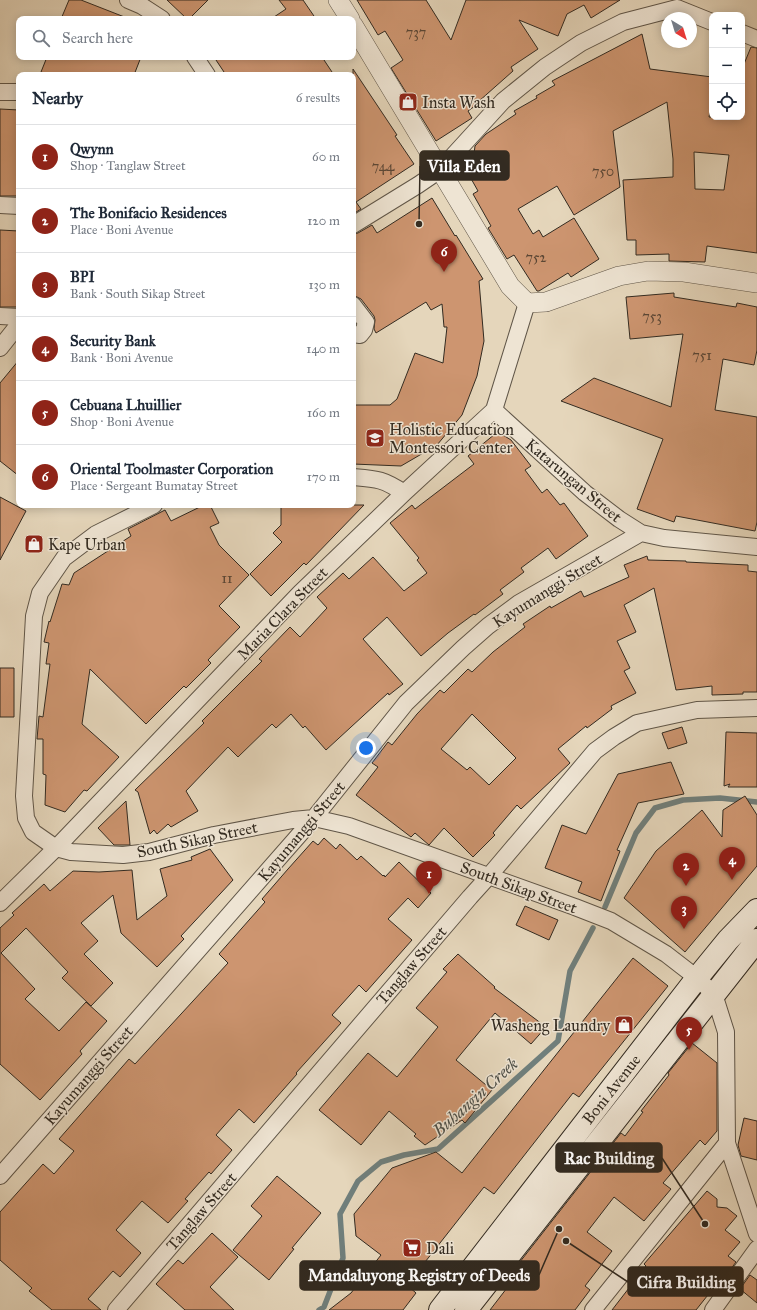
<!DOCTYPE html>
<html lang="en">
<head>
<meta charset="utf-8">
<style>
	:root { --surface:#fff; --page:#f6f6f7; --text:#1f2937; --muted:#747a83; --line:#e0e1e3; --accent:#8f2418 }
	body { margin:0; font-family:"IM FELL Great Primer",serif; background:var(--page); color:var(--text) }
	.controls { position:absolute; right:12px; top:12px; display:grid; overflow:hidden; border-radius:8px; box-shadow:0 2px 10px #0003 }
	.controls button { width:36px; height:36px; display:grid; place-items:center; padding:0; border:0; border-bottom:1px solid var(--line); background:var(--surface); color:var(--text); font:20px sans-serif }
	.compass { position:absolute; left:661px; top:12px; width:36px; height:36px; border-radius:50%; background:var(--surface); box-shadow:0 2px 10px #0003; rotate:142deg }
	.you { position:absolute; left:366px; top:748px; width:14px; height:14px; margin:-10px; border:3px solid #fff; border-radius:50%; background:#1a73e8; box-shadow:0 0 0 6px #1a73e833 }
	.badge { display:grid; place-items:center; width:26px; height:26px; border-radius:50%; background:var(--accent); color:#fff; font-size:13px; font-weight:700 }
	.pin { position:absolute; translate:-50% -33px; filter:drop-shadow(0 1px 2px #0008) }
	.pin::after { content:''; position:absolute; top:21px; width:14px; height:12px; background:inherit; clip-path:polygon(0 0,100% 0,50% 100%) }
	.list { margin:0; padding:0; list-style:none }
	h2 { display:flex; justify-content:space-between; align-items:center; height:52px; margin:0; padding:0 16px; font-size:17px }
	h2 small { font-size:13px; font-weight:400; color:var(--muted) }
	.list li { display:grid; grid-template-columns:26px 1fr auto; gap:12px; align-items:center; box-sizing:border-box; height:64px; padding:0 16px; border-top:1px solid var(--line) }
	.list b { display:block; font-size:15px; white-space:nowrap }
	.list p { margin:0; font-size:13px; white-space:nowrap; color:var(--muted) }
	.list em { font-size:13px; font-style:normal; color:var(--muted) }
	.icon { flex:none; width:22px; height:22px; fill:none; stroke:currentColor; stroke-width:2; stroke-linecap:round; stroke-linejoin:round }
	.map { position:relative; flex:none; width:757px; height:1310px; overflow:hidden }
	.search { position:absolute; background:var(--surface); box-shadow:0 2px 10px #0003; left:16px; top:16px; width:340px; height:44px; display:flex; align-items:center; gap:10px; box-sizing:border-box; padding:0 14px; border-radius:8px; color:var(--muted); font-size:15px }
	.panel { position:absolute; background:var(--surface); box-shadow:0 2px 10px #0003; left:16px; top:72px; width:340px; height:436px; border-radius:8px }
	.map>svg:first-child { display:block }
</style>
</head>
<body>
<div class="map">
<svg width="757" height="1310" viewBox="0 0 757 1310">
	<rect width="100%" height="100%" fill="#e5d6bb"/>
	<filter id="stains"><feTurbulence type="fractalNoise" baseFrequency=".005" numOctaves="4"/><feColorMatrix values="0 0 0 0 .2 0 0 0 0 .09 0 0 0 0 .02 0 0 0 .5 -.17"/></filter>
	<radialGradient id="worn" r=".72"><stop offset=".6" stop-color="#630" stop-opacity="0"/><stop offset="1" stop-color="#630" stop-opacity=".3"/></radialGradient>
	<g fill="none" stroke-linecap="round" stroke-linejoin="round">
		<path stroke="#707f7c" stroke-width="5.5" d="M605,907L636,833L655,808L683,800L720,798L757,802
			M319,1310L324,1307L343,1258L340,1214L358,1181L381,1162L404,1155L438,1149L558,1041L570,971L593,928"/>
	</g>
	<path fill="#cd9570" stroke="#332b21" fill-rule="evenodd" d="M69,0H81L127,18V19H61Z
		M167,0H208L189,19H187Z
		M279,0H303L316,19H271L286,9Z
		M357,0H426L451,40L466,0H620L591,18L584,5L567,14L558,36L519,20L538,49L511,67L513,71L478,102L479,103L468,111L472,118L436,141L391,68L403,60L385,31L378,35Z
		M642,34L650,69L712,77V101L709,117H742V69L751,47L757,48V253L707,246L705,262L669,261V254L636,255V240H627L623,180L673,177V159L667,102L613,131L620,187L574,215L557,186L518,209L533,234L539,230L543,237L574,218L599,259L571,277L568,273L539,291H537L514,255L507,259L488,228L491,226L473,194L478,191L469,175L476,164L474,154L475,146L486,134L516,114L514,111L537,98L536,96L555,85L552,81ZM694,152L729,155L724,190L695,189Z
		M47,57H141L134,75H51L41,72Z
		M214,57H322L334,75H226Z
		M353,69L397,135L395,136L414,164L356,202L361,209L353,214Z
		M0,109L19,110V196H0Z
		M432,198L455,236L456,235L483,279L479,281L484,341L477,376L462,415L437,445L401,466L353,464V405H390L397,399L415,353L443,363L447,327H444L442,304L431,310L426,302L376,333L374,329L375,320L374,316L361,299L353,295V234L358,233L372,225L377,233Z
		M0,230L19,231V307H0Z
		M674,293V297L736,307L737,303L757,307V350L754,365L723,359L715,410L757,417V522L755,531L676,516L674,522L637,509L663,439L561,401L594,378L671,407L683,334L630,339L626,297Z
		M19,360V476L0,461V383Z
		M495,434L503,435L511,440L531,466L525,470L542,493L547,489L560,505L564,503L588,536L556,559L548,548L521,568L524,572L500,590L503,594L475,615L474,614L448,633L421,656L387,617L363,639L403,684L389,695L388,693L326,750L305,726L303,728L291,714L276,728L272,724L238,757L228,747L186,791L198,811L171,827L168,824L157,834L154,830L150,834L138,792L135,790L204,723L202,721L262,661L259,659L290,627L300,637L327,608L317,597L343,573L349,579L373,557L404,591L427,573L417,560L419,558L390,523L412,505L415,509L474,464L468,456Z
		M0,497L26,511L0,560Z
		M204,505H210L219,523L210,527L219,545L249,575L219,606L240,627L208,660L211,663L186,688L184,686L146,724L90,669L82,724L119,757L87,791L84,790L65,812L45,805L46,775L43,774V739H37L39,716L43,717L50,664H46L49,643L44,642L49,621L50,622L62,584L69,585L74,573L131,536L128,529L165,510L171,521Z
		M281,505H364L306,565L304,563L271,596L250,574L282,542L273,533L281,525Z
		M647,556L648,560L686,561V562L748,565V571L757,572V692H743V694L712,695V686L676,690L654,588L624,605L636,632L617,641L630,668L624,671L636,693L611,706L612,709L587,728L586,726L558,749L570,763L521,809L517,805L493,833L495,835L473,857L444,828L429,845L415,833L411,837L356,795L378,767L372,763L388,742L392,745L417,714L440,690L444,693L468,669L472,672L493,652L525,627L523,624L550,606L551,608L581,591L584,597L629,577L624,565ZM472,714L516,758L489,785L470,767L467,770L441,749Z
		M0,668H14V717H0Z
		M682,727L687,743L668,749L662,733Z
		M726,732L757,733V787H728L730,784L724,786Z
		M671,762L684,794L638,803L617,850L620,851L601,901L578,892L582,882L545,868L562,825L586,834L618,774Z
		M745,796L757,815V866L685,952L624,898L656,851L702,810L722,837L723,810Z
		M126,801L130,845H114L98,828Z
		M324,838L336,849L340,844L357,860L361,856L383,876L384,875L385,877L399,862L431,893L418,908L408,898L388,919L412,940L366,992L359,985L332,1015L341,1023L296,1073L297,1074L254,1123L239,1109L216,1135L232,1150L211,1174L209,1172L185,1199L188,1201L168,1223L142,1201L116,1230L141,1253L120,1277L113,1271L88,1299L101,1310H52L29,1291L32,1288L0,1260V1212L43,1164L54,1174L74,1151L59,1139L129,1059L135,1064L228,963L219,954L265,902L262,899L288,869L313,841L318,845Z
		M210,849L233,880L181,936L184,939L157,967L121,933L113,895L81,923L98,941L84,954L113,983L91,1006L62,978L68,972L26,928L1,953L35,989L25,999L59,1031L86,1002L107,1021L80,1051L82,1054L40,1100L0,1064V928L14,915L12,913L44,884L50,891L73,871L99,872L132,870L137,920L167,896L160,869L192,860L191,857Z
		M525,906L558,920L549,940L516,925Z
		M458,954L495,987L494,988L546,1027L531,1044L495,1013L456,1060L492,1090L465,1123L462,1120L425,1145L414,1136L416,1134L389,1111L361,1145L319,1110L368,1053L397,1077L438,1027L416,1008L447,972L443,969Z
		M633,958L668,986L579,1097L573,1093L494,1194L484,1187L407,1285L416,1293L403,1310H329L351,1293L381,1255L356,1236L354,1214L392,1168L436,1152L462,1173Z
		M692,1043L717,1063V1131L705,1145L700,1140L663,1183L671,1189L644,1221L614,1197L587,1232L612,1251L585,1286L590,1290L575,1310H490L517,1275L512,1272L621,1133L625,1136L643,1112L641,1111L669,1075L668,1073Z
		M744,1118L757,1121V1160L741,1156L738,1145Z
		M277,1176L321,1213L292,1248L294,1249L269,1280L233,1250L262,1216L251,1206Z
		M707,1191L717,1199V1207L727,1208L737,1216L725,1230L740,1242L728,1256L736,1262L725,1277L723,1276L696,1310H612L646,1266L644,1264Z
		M212,1233L238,1257L210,1287L234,1310H185L156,1284L178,1260L183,1264Z
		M750,1275L757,1280V1303L740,1289Z"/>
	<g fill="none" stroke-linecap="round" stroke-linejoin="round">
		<defs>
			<path id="minor" d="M128,0L142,6L162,19
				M742,33L757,39
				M195,57L207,75
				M0,92H19
				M0,205L19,206
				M353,225L418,185L440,170L503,101L545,67L581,43L623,22L677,8L712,22
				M353,305L366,322L364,330L360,335L353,334
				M0,316L19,317
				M0,348L19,324
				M494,410L585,493L619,519L641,533L664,538L757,547
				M353,477C377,479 383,479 404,493
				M154,505L96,534L64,558L40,593L34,616L24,796L26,818L33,832L56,848L71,852L123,855L149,852L214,835L293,820L314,818L349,826L575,907L611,921L666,954L697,978L714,994L726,1032L727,1143L757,1234
				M0,903L56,848L300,593L404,493L494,410L527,303
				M0,1176L314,818L406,703L463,648L488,626L519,603L641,533
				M116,1310L470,897L489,876L595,751L614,737L637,723L697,710L757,708
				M593,1310L727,1143
				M713,1310L757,1249"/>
			<path id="tertiary" d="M338,0L350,19
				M353,25L510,286L527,303L546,302L619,276L648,271L684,272L757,283"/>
			<path id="secondary" d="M440,1310L697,978L728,940L757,910
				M466,1310L757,940"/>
		</defs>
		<use href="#minor" stroke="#605648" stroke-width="18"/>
		<use href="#tertiary" stroke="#605648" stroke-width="20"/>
		<use href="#secondary" stroke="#332b21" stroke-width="24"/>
		<use href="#minor" stroke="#eee4d3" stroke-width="16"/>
		<use href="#tertiary" stroke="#eee4d3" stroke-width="19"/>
		<use href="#secondary" stroke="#eee4d3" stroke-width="22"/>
	</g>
	<defs>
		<symbol id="shop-square" viewBox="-11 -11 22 22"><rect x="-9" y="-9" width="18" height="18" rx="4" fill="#8f2418" stroke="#eee4d3"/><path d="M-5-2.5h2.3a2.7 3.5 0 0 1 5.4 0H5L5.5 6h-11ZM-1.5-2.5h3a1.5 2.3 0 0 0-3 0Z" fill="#fff"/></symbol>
		<symbol id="school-square" viewBox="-11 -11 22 22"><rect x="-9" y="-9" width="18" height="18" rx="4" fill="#8f2418" stroke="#eee4d3"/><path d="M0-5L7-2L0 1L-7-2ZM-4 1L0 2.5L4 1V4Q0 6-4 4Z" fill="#fff"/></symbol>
		<symbol id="supermarket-square" viewBox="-11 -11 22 22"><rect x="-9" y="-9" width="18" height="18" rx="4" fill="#8f2418" stroke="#eee4d3"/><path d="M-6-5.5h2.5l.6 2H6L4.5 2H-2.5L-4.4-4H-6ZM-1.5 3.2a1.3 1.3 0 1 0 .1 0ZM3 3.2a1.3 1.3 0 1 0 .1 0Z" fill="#fff"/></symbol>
	</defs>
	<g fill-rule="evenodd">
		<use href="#shop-square" x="397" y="91" width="22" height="22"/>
		<use href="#school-square" x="364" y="427" width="22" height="22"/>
		<use href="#shop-square" x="23" y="533" width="22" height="22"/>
		<use href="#shop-square" x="613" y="1014" width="22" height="22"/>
		<use href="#supermarket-square" x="401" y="1237" width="22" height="22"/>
	</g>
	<g text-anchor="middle" stroke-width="3" stroke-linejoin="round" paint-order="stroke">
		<g font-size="14" fill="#5a4635">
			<text x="416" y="37">737</text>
			<text x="383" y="171">744</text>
			<text x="603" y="176">750</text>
			<text x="536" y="262">752</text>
			<text x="652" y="321">753</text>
			<text x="702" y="360">751</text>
			<text x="227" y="583">11</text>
		</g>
		<g font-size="16" fill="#332b21" stroke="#eee4d3" text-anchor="start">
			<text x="422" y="108">Insta Wash</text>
			<text x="389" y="435">Holistic Education<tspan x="389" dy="18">Montessori Center</tspan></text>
			<text x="48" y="550">Kape Urban</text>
			<text x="610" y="1031" text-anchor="end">Washeng Laundry</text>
			<text x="426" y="1254">Dali</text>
		</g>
		<g font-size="16" fill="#332b21" stroke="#eee4d3">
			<text transform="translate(574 480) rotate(40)" y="6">Katarungan Street</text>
			<text transform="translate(547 590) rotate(-32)" y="6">Kayumanggi Street</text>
			<text transform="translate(282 613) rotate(-46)" y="6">Maria Clara Street</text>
			<text transform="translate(301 831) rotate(-50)" y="6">Kayumanggi Street</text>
			<text transform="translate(197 839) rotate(-12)" y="6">South Sikap Street</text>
			<text transform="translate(519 887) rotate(20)" y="6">South Sikap Street</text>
			<text transform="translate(411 965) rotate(-49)" y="6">Tanglaw Street</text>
			<text transform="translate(88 1075) rotate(-49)" y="6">Kayumanggi Street</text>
			<text transform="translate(611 1089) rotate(-52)" y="6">Boni Avenue</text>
			<text transform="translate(201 1211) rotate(-49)" y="6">Tanglaw Street</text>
		</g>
		<g font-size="17" font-style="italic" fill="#4c4e47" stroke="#eee4d3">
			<text transform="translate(475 1097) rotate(-42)" y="6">Buhangin Creek</text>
		</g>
	</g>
	<path fill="none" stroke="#332b21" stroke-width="1.5" d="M419 224L420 166M705 1224L662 1158M559 1229L539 1275M566 1241L628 1282"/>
	<g fill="#332b21" stroke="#eee4d3" stroke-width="1.5">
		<circle cx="419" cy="224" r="4"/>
		<circle cx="705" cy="1224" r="4"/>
		<circle cx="559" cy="1229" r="4"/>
		<circle cx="566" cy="1241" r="4"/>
	</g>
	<g fill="#332b21" stroke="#332b21" stroke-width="1.5">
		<rect x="420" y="151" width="89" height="29" rx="4"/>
		<rect x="556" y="1143" width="106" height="29" rx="4"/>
		<rect x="300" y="1261" width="239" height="29" rx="4"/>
		<rect x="628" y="1267" width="115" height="29" rx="4"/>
	</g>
	<g font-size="17" text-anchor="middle" font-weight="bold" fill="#fff">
		<text x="464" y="172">Villa Eden</text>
		<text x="609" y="1164">Rac Building</text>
		<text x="419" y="1281">Mandaluyong Registry of Deeds</text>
		<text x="686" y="1288">Cifra Building</text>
	</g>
	<rect width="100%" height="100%" filter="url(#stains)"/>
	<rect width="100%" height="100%" fill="url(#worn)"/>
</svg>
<div class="controls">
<button>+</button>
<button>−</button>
<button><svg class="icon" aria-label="locate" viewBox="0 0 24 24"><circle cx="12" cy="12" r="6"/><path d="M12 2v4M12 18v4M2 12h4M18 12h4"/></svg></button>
</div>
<svg class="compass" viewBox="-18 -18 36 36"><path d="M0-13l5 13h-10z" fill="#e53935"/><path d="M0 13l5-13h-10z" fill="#747a83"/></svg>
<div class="you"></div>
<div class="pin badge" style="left:429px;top:894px">1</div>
<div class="pin badge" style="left:686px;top:886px">2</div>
<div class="pin badge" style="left:684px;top:929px">3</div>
<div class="pin badge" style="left:732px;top:880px">4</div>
<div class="pin badge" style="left:689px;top:1050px">5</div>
<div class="pin badge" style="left:444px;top:272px">6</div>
<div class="search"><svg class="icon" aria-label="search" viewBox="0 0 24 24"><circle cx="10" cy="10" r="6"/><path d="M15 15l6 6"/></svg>Search here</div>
<section class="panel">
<h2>Nearby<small>6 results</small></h2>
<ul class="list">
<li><span class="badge">1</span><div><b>Qwynn</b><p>Shop · Tanglaw Street</p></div><em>60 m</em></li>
<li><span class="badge">2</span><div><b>The Bonifacio Residences</b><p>Place · Boni Avenue</p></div><em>120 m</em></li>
<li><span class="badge">3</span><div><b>BPI</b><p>Bank · South Sikap Street</p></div><em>130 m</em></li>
<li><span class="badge">4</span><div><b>Security Bank</b><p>Bank · Boni Avenue</p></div><em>140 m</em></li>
<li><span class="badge">5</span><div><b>Cebuana Lhuillier</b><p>Shop · Boni Avenue</p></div><em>160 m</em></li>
<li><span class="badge">6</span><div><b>Oriental Toolmaster Corporation</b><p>Place · Sergeant Bumatay Street</p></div><em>170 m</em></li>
</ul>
</section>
</div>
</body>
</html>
